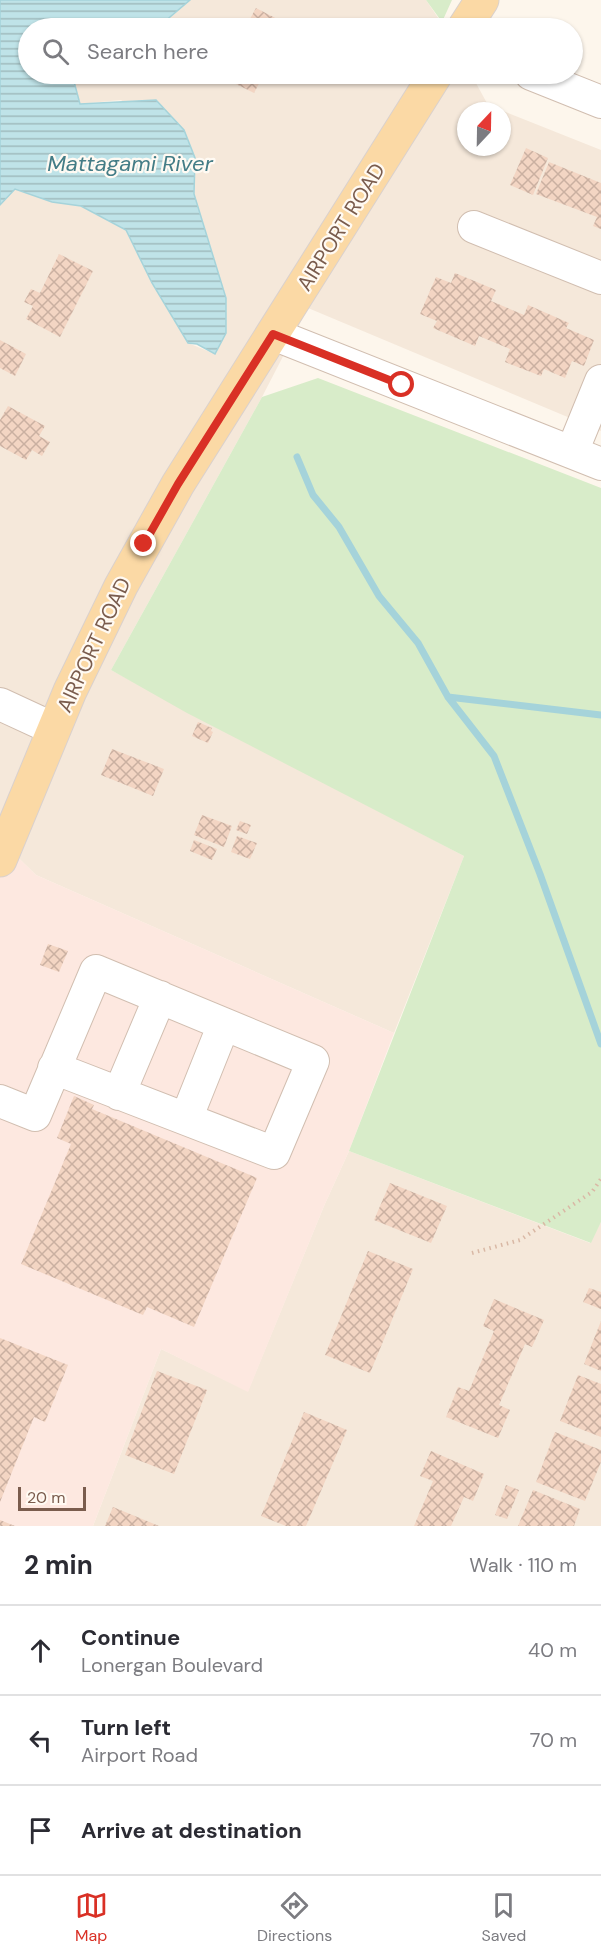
<!DOCTYPE html>
<html lang="en">
<head>
<meta charset="utf-8">
<style>
	:root { --surface:#fff; --page:#f2f2f3; --text:#2b2b33; --muted:#7c7c81; --line:#e1e1e2; --accent:#d93025 }
	body { margin:0; font-family:"DM Sans",sans-serif; background:var(--page); color:var(--text) }
	.compass { position:absolute; left:457px; top:102px; width:54px; height:54px; border-radius:50%; background:var(--surface); box-shadow:0 2px 4px #0004; rotate:22deg }
	.scale { position:absolute; left:18px; bottom:15px; width:68px; box-sizing:border-box; padding-left:6px; border:3px solid #7a5c4d; border-top:0; font-size:16px; line-height:21px; white-space:nowrap; color:#7a5c4d; -webkit-text-stroke:4px #fffaf3; paint-order:stroke }
	.stop { position:absolute; width:18px; height:18px; margin:-14px; border:4px solid #d93025; border-radius:50%; background:#fff }
	.stop.end { background:#d93025; border-color:#fff; box-shadow:0 2px 6px #0008 }
	.list { margin:0; padding:0; list-style:none }
	h2 { display:flex; justify-content:space-between; align-items:center; height:78px; margin:0; padding:0 24px; font-size:26px }
	h2 small { font-size:20px; font-weight:400; color:var(--muted) }
	.list li { display:grid; grid-template-columns:39px 1fr auto; gap:18px; align-items:center; box-sizing:border-box; height:90px; padding:0 24px; border-top:2px solid var(--line) }
	.list b { display:block; font-size:22px; white-space:nowrap }
	.list p { margin:0; font-size:20px; white-space:nowrap; color:var(--muted) }
	.list em { font-size:20px; font-style:normal; color:var(--muted) }
	.icon { flex:none; width:33px; height:33px; fill:none; stroke:currentColor; stroke-width:2; stroke-linecap:round; stroke-linejoin:round }
	.map { position:relative; flex:none; width:601px; height:1526px; overflow:hidden }
	.search { position:absolute; background:var(--surface); box-shadow:0 2px 4px #0004; left:18px; right:18px; top:18px; height:66px; display:flex; align-items:center; gap:15px; box-sizing:border-box; padding:0 21px; border-radius:33px; color:var(--muted); font-size:22px }
	.sheet { height:348px; background:var(--surface) }
	nav { display:flex; justify-content:space-around; align-items:center; box-sizing:border-box; height:84px; border-top:2px solid var(--line); background:var(--surface); font-size:16px; color:var(--muted) }
	nav a { display:grid; justify-items:center; gap:3px }
	nav .on { color:var(--accent) }
	.map>svg:first-child { display:block }
</style>
</head>
<body>
<div class="map">
<svg width="601" height="1526" viewBox="0 0 601 1526">
	<defs>
		<pattern id="water-rules" width="6" height="5" patternUnits="userSpaceOnUse" patternTransform="scale(1.5)"><rect width="6" height="5" fill="#bfe3e8"/><path d="M0 2.5h6" fill="none" stroke="#a0bbbe"/></pattern>
		<pattern id="building-cross-hatch" width="8" height="8" patternUnits="userSpaceOnUse" patternTransform="scale(1.5)"><rect width="8" height="8" fill="#f3d5c3"/><path d="M0 0l8 8M0 8l8-8" fill="none" stroke="#cab0a1"/></pattern>
	</defs>
	<rect width="100%" height="100%" fill="#fdf6ec"/>
	<path fill="#f5e8da" fill-rule="evenodd" d="M190,0H426L445,28H157Z
		M72,74H471L488,105L601,150V431L308,308L262,397L111,670L464,856L394,1033L36,875L0,840V203L13,184L52,202L81,206L126,230L152,283L188,343L215,354L226,298L194,194L195,158L121,100L79,104ZM466,111H502V147H466Z
		M349,1151L590,1243L601,1222V1526H93L161,1349L248,1391L324,1206Z"/>
	<path fill="#fde8e0" d="M0,840L36,875L394,1033L349,1151L324,1206L248,1392L161,1349L93,1526H0Z"/>
	<path fill="#d8ecc9" d="M426,0H452L442,22Z
		M318,378L601,488V1222L591,1243L349,1151L464,856L187,713L111,670L262,397Z"/>
	<path fill="url(#water-rules)" stroke="#a5d3da" stroke-width="1.5" d="M0,0H190L157,28H28V74H72L80,104L156,100L184,130L195,158L194,194L226,298V333L215,354L197,344L188,343L152,283L126,230L81,206L52,202L15,189L0,205Z"/>
	<g fill="none" stroke-linecap="round" stroke-linejoin="round">
		<path stroke="#a5d3da" stroke-width="7" d="M297,457L313,495L339,527L379,596L418,643L448,697L494,756L540,874L601,1044
			M448,697L601,715"/>
	</g>
	<path fill="url(#building-cross-hatch)" d="M256,8L283,22L279,28H245Z
		M222,74H264L254,93L220,76Z
		M526,148L548,158L533,195L510,185Z
		M549,162L601,183V229L593,226L597,217L536,194Z
		M59,254L93,271L60,337L26,319L33,306L24,302L31,289L40,293Z
		M455,273L496,290L491,301L524,315L528,305L569,323L566,328L594,340L584,366L572,361L565,378L544,369L541,376L505,362L510,349L479,336L475,346L433,328L437,321L420,314L436,277L451,283Z
		M0,340L26,354L15,376L0,368Z
		M8,406L45,426L39,436L50,442L42,456L32,450L26,460L0,446V420Z
		M198,722L212,728L211,731L213,732L208,743L192,736Z
		M112,749L164,769L153,796L101,775Z
		M202,815L232,826L224,847L194,835Z
		M240,821L251,825L247,834L236,830Z
		M237,836L257,843L250,859L231,852Z
		M194,840L217,849L212,860L190,851Z
		M48,944L68,951L59,972L40,965Z
		M74,1096L94,1105L92,1109L257,1178L194,1327L147,1307L143,1315L21,1264L71,1144L57,1138Z
		M390,1183L447,1206L431,1243L374,1220Z
		M368,1251L413,1269L370,1373L325,1355Z
		M589,1288L601,1292V1309L583,1302Z
		M494,1299L544,1320L532,1347L525,1344L499,1405L510,1410L498,1438L446,1417L458,1387L469,1391L494,1331L483,1326Z
		M601,1321V1371L584,1364Z
		M0,1338L68,1365L45,1422L34,1417L0,1502Z
		M157,1371L207,1390L174,1474L125,1455Z
		M578,1375L601,1384V1437L560,1421Z
		M304,1412L347,1430L306,1526H286L261,1516Z
		M555,1432L601,1450V1462L585,1501L536,1482Z
		M431,1451L484,1474L473,1501L464,1497L451,1526H414L433,1481L420,1476Z
		M506,1485L519,1490L507,1519L495,1515Z
		M533,1490L580,1509L574,1526H518Z
		M113,1507L159,1526H105Z
		M0,1520L15,1526H0Z"/>
	<g fill="none" stroke-linecap="round" stroke-linejoin="round">
		<defs>
			<path id="minor" d="M531,74L601,102
				M474,227L601,278
				M273,334L601,464
				M572,452L601,381
				M0,704L54,729
				M119,1094L160,997
				M0,1101L35,1115L96,971L313,1061L274,1153L54,1068
				M186,1119L224,1024"/>
			<path id="major" d="M464,28L482,0
				M0,860L70,691L121,586L178,484L436,74"/>
		</defs>
		<use href="#minor" stroke="#d1beb0" stroke-width="34"/>
		<use href="#major" stroke="#dad1cd" stroke-width="35"/>
		<path stroke="#d9b8a5" stroke-width="4" stroke-dasharray="1.5 4.5" stroke-linecap="butt" d="M472,1253L520,1240L592,1192L601,1179"/>
		<use href="#minor" stroke="#fff" stroke-width="32"/>
		<use href="#major" stroke="#fbd9a5" stroke-width="33"/>
	</g>
	<g fill="none" stroke-linecap="round" stroke-linejoin="round">
		<path stroke="#d93025" stroke-width="8" d="M144,544L178,484L273,334L402,385"/>
	</g>
	<g text-anchor="middle" stroke-width="4.5" stroke-linejoin="round" paint-order="stroke">
		<g font-size="21" fill="#7a5c4d" stroke="#fffaf3">
			<text transform="translate(341 227) rotate(-58)" y="7">AIRPORT ROAD</text>
			<text transform="translate(94 645) rotate(-65)" y="7">AIRPORT ROAD</text>
		</g>
		<g font-size="22" font-style="italic" fill="#437c86" stroke="#fffaf3">
			<text x="130" y="171">Mattagami River</text>
		</g>
	</g>
</svg>
<svg class="compass" viewBox="-18 -18 36 36"><path d="M0-13l5 13h-10z" fill="#e53935"/><path d="M0 13l5-13h-10z" fill="#7c7c81"/></svg>
<div class="scale">20 m</div>
<div class="stop" style="left:402px;top:385px"></div>
<div class="stop end" style="left:144px;top:544px"></div>
<div class="search"><svg class="icon" aria-label="search" viewBox="0 0 24 24"><circle cx="10" cy="10" r="6"/><path d="M15 15l6 6"/></svg>Search here</div>
</div>
<section class="sheet">
<h2>2 min<small>Walk · 110 m</small></h2>
<ul class="list">
<li><svg class="icon" aria-label="ahead" viewBox="0 0 24 24"><path d="M12 20V5M6 11l6-6 6 6"/></svg><div><b>Continue</b><p>Lonergan Boulevard</p></div><em>40 m</em></li>
<li><svg class="icon" aria-label="left" viewBox="0 0 24 24"><path d="M17 20v-9H6M10 6l-5 5 5 5"/></svg><div><b>Turn left</b><p>Airport Road</p></div><em>70 m</em></li>
<li><svg class="icon" aria-label="arrive" viewBox="0 0 24 24"><path d="M6 21V4h12l-3 4 3 4H6"/></svg><div><b>Arrive at destination</b></div></li>
</ul>
</section>
<nav>
<a class="on"><svg class="icon" aria-label="map" viewBox="0 0 24 24"><path d="M3 6l6-2 6 2 6-2v14l-6 2-6-2-6 2zM9 4v14M15 6v14"/></svg>Map</a>
<a><svg class="icon" aria-label="directions" viewBox="0 0 24 24"><path d="M12 3l9 9-9 9-9-9zM9 14v-3h6M13 9l2 2-2 2"/></svg>Directions</a>
<a><svg class="icon" aria-label="saved" viewBox="0 0 24 24"><path d="M7 4h10v16l-5-4-5 4z"/></svg>Saved</a>
</nav>
</body>
</html>
